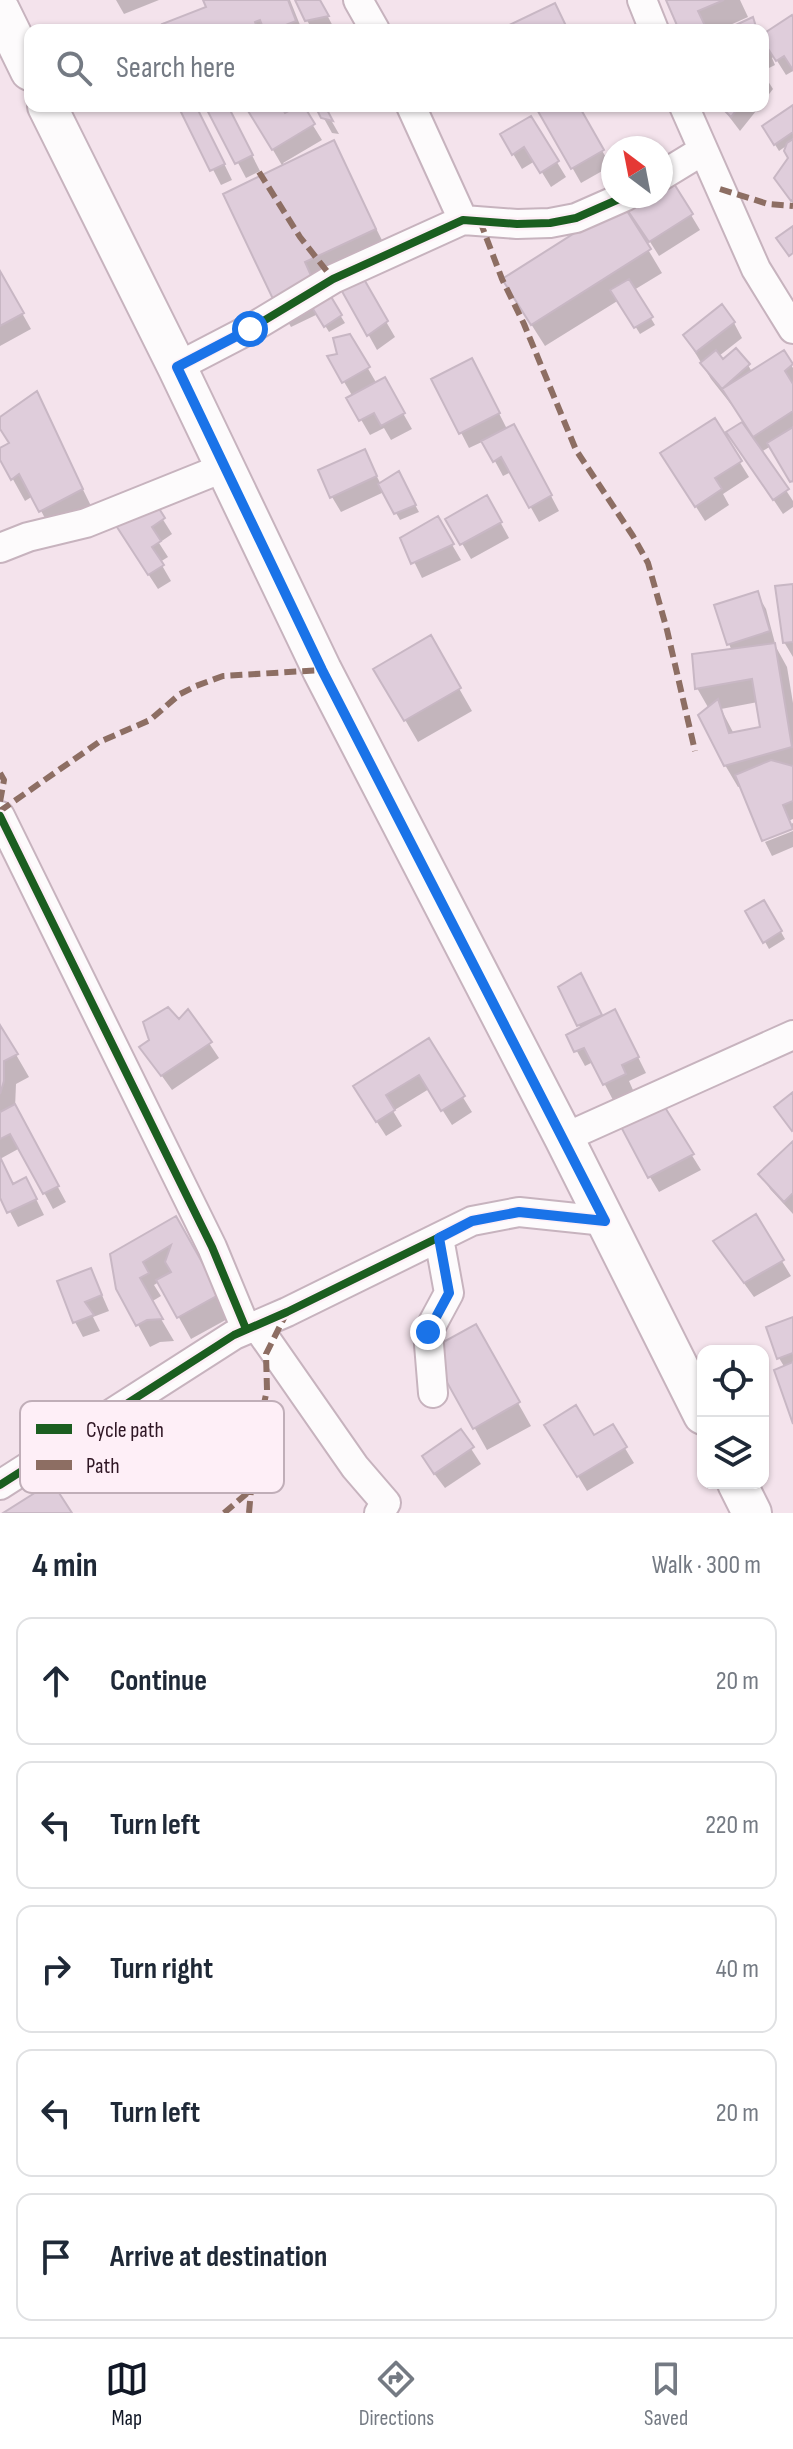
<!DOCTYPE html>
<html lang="en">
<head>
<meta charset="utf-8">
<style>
	:root { --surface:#fff; --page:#f6f6f7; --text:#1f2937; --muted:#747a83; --line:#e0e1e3; --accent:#111827 }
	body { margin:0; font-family:"Sofia Sans Condensed",sans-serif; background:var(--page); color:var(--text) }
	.controls { position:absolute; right:24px; bottom:24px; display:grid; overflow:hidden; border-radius:16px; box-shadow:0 2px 6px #0004 }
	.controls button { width:72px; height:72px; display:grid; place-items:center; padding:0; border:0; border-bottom:2px solid var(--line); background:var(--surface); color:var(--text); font:40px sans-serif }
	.compass { position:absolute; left:601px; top:136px; width:72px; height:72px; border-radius:50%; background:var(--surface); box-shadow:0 2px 6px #0004; rotate:328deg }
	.stop { position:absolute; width:24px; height:24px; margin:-18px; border:6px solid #1a73e8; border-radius:50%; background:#fff }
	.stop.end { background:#1a73e8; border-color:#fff; box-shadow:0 2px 8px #0008 }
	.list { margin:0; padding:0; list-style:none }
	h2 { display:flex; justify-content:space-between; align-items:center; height:104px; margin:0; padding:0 32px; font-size:34px }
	h2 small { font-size:26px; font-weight:400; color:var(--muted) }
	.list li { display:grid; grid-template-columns:52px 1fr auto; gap:24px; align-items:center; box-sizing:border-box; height:128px; margin:0 16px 16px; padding:0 16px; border:2px solid var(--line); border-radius:16px }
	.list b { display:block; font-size:30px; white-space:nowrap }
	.list em { font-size:26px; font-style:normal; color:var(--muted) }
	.icon { flex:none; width:44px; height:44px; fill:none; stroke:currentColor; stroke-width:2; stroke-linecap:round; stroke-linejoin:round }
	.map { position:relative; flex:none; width:793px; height:1513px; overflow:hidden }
	.search { position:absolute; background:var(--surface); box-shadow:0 2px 6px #0004; left:24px; right:24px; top:24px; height:88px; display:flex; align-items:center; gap:20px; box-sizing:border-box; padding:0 28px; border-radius:16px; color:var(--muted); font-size:30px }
	.sheet { height:824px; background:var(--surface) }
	nav { display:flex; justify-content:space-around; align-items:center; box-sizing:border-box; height:112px; border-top:2px solid var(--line); background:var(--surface); font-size:22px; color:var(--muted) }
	nav a { display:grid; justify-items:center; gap:4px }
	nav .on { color:var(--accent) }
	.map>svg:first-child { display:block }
</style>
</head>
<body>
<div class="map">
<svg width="793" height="1513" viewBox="0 0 793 1513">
	<rect width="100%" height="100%" fill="#f4e3ec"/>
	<path fill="#0003" fill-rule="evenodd" d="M116,0H159L124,14Z
		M205,0H290L302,30H166L208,8Z
		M297,0H319L335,30H312Z
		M668,0H740L748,17L719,30H681Z
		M793,20V71L786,75L774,56L772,58L775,65L763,71V36Z
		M763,73L773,89L763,102Z
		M180,106H196L232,180L221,185Z
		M208,106H227L260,171L246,178Z
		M247,106H278L285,116L301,106H313L304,111L322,140L283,163L285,166L333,143L391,258L324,289L345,323L329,332L318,314L291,327L275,298L283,167Z
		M317,106H323L339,134L332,133Z
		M537,106H576L611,166L581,183Z
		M721,106H760L740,131Z
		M793,108V204L786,193L791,159L789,144L779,151L764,127Z
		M530,118L566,177L551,187L535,161L522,169L502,135Z
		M648,196H661L691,215L700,230L659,256L638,223Z
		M622,206L662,273L634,290L655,325L640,334L619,300L545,346L517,302Z
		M0,274L31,329L0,346Z
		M360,277L395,337L377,350L342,287Z
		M734,323L742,338L719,356L723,361L748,365L752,372L783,353L793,368V483L771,446L761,452L793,501V507L783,514L729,433L745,422L711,379L685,336Z
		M349,336L377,384L384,380L412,429L391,440L384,428L370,435L349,399L353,397L330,358L340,355Z
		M480,376L507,429L522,441L559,511L539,522L511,472L503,476L484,441L469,448L434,380Z
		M36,394L94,512L53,533L33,496L25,501L0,456V450L11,445L0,426V419Z
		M714,421L749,477L723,494L729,505L705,521L672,469Z
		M372,466L381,485L398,474L419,512L400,520L384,492L341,512L332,497Z
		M487,498L509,538L471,559L448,519Z
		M152,502L172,534L159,543L168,557L160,562L171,581L158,589L126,540Z
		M437,519L461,560L422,578L403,539Z
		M793,586V657L784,642Z
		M757,594L766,609L776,647L787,667L793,703V819L786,822L787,826L793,823V827L763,839L742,786L738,787L725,765L709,709L697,688L732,651L729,644ZM758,702L762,729L734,734L721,709Z
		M430,638L472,711L418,742L376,670Z
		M793,831V847L772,856L765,842Z
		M764,902L785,939L769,949L748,911Z
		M560,987L589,991L602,1018L623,1027L646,1073L629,1081L633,1090L613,1100L593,1062L585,1066L568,1035L581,1029Z
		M188,1012L219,1058L172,1090L141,1047L179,1022Z
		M0,1027L29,1077L16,1084L15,1108L66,1202L53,1209L20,1148L0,1159Z
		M428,1041L472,1112L452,1125L429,1089L393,1111L402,1126L386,1136L364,1102Z
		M660,1104L701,1170L659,1192L650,1177Z
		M793,1144V1214L770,1189L761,1174Z
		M0,1160L13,1186L34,1195L44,1215L18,1227L0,1193Z
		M755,1217L791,1276L754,1297L724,1256Z
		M176,1219L231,1317L191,1339L159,1282L154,1285L161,1296L151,1302L174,1341L160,1342L150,1347L118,1288Z
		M91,1270L109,1311L93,1317L100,1331L83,1337L75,1322Z
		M793,1319V1418L785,1368L779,1358Z
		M475,1327L531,1426L487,1450L431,1351Z
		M547,1425L593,1438L612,1427L634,1463L587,1491Z
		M460,1432L481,1464L445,1488L433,1472Z"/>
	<path fill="#dfcddb" stroke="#c8b7c4" stroke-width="2" d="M203,0H288L296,21L273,30H264L260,20L255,22L258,30H164L162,24L206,7Z
		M295,0H320L329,16L305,21Z
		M666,0H724L698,11L707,30H679Z
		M555,3L568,30H499Z
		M792,15L793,17V70L784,56L776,61L763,41V34Z
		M753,17L757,30H725Z
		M793,105V132L774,145L762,126Z
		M178,106H196L225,164L210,171Z
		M205,106H228L253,155L235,164Z
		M245,106H281L285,113L298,106H304L315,124L272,150Z
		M315,106H325L333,121L321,118Z
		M535,106H579L604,150L571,169Z
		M720,106H740L731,117Z
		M531,116L559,161L540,173L524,147L512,155L500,134Z
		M793,139V199L791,201L774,178L788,158L784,151L787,143Z
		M334,140L376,229L305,262L313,280L273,299L223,194Z
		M671,179L693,214L649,242L626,208L644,196H661V185Z
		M622,203L651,249L531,325L502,279Z
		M793,226V253L789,256L776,238Z
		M0,271L24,313L0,326Z
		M361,274L388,321L367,336L339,286Z
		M629,279L653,317L634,328L610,290Z
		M321,280L342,315L324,327L302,291Z
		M722,304L735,322L696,352L683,335Z
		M350,334L370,367L342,383L327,356L337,354L333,338Z
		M736,348L750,364L722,389L700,363L716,350L723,359Z
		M784,350L793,364L785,371L793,384V411L753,437L722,389Z
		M472,358L500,413L459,434L431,379Z
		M385,377L405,413L381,426L374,413L359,421L346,398Z
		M37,391L83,489L39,512L19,474L11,480L0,460V448L9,443L0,429V417Z
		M715,418L742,461L715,478L722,489L695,507L660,453Z
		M742,422L789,489L773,500L726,432Z
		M514,424L552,495L529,508L501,457L493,462L481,441Z
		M793,427V481L790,482L767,443Z
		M365,449L377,476L330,498L318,470Z
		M399,471L416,505L394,514L378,484Z
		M487,495L502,522L460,545L445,519Z
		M153,499L165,518L152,527L161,541L152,547L164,565L148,575L115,524Z
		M438,516L454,544L411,564L400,538Z
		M793,584V642L783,643L775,586Z
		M758,591L770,631L727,645L714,605Z
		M431,635L461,688L404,721L373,669Z
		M775,643L792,747L724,766L698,715L718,699L729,733L760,727L752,679L695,689L692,654Z
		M771,760L793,766V801L783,805L793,829L762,841L735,775Z
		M764,900L782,931L763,943L745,911Z
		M581,973L602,1015L577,1026L558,987Z
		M168,1007L179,1019L188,1009L212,1042L161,1076L139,1047L149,1040L143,1022Z
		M615,1009L639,1057L622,1065L626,1074L603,1085L584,1048L574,1052L566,1035Z
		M0,1025L18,1054L4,1061V1081L0,1094Z
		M429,1038L465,1096L441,1111L419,1075L386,1095L395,1110L376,1122L353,1086Z
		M793,1092V1130L792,1131L774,1107Z
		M661,1101L694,1154L648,1178L620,1125Z
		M15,1104L59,1186L43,1194L10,1134L0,1139V1112Z
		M793,1141V1193L784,1202L758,1174Z
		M0,1157L13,1184L26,1177L37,1199L7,1213L0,1198Z
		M756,1214L784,1260L744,1283L713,1241Z
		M176,1216L220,1294L177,1318L156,1280L171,1272L165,1262L171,1245L143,1262L149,1273L140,1278L163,1319L147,1320L136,1326L116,1289L110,1254Z
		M91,1268L102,1295L85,1302L94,1315L73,1323L57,1281Z
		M793,1317V1353L777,1359L766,1327Z
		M476,1324L520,1402L473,1429L429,1350Z
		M793,1362V1424L774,1370Z
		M576,1405L594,1435L613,1424L627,1447L577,1477L544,1425Z
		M461,1429L474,1447L434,1474L422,1456Z
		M52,1482L72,1513H3Z"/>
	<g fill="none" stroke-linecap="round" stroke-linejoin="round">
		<defs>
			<path id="minor" d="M358,0L375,30
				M642,0L654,30
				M411,106L463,220
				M684,106L756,269L793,329
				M661,176L702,151
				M177,367L250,329L333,279L463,220L517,224L550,223L576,218L626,196
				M0,548L28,537L86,523L223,468
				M0,816L212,1247L246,1329
				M564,1138L793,1035
				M256,1325L355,1467L386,1503L379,1513
				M433,1393L428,1332L449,1293L439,1238
				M0,1485L234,1335L287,1312L472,1221L519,1212L605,1221"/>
			<path id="secondary" d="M0,10L30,71
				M47,106L177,367L322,670L564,1138L703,1415
				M737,1483L752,1513"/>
		</defs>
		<use href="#minor" stroke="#c7b3be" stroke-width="32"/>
		<use href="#secondary" stroke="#c7b3be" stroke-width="42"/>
		<use href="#minor" stroke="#fdfbfc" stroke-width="28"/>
		<use href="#secondary" stroke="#fdfbfc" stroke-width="38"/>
		<path stroke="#8d6e63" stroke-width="6" stroke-dasharray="12 6" stroke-linecap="butt" d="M259,172L300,237L333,279
			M720,189L768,204L793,206
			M480,221L502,279L524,324L576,450L633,536L648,563L667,630L695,751
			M0,773L4,780L0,802
			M0,811L99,742L150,720L180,694L196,686L223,676L322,670
			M224,1513L251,1490
			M249,1513L251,1490L266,1443L263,1408L267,1390L266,1354L287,1312"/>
		<defs>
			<path id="cycleway" d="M177,367L250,329L333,279L463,220L517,224L550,223L576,218L626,196
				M0,816L212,1247L246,1329
				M0,1485L234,1335L287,1312L472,1221L519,1212L605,1221"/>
		</defs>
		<use href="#cycleway" stroke="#feeff7" stroke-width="13"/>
		<use href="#cycleway" stroke="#1b5e20" stroke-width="8"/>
	</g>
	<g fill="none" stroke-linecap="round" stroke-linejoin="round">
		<path stroke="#1a73e8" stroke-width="10" d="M250,329L177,367L322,670L605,1221L519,1212L472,1221L439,1238L449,1293L428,1332"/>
	</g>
	<rect x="20" y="1401" width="264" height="92" rx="12" fill="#feeff7" stroke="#c0aeb8" stroke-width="2"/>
	<rect x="36" y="1424" width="36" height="10" fill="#1b5e20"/>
	<rect x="36" y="1460" width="36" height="10" fill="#8d6e63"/>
	<g font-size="22" fill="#2f1624">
		<text x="86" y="1437">Cycle path</text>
		<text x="86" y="1473">Path</text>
	</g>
</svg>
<div class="controls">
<button><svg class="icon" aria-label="locate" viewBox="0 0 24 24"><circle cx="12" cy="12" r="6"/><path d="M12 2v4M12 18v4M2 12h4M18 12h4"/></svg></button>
<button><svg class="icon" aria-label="layers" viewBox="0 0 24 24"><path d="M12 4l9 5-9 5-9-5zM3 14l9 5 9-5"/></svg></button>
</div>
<svg class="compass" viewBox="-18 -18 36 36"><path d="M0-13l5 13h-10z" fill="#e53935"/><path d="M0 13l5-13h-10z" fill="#747a83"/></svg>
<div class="stop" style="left:250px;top:329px"></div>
<div class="stop end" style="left:428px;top:1332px"></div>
<div class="search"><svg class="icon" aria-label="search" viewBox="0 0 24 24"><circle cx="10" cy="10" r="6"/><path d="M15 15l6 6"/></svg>Search here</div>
</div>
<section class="sheet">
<h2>4 min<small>Walk · 300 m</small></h2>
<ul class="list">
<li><svg class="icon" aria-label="ahead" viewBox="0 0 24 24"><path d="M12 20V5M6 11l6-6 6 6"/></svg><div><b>Continue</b></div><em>20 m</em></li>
<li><svg class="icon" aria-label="left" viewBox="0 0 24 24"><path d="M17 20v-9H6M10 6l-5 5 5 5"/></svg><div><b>Turn left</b></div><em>220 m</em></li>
<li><svg class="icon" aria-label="right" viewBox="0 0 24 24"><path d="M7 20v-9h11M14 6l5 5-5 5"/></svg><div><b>Turn right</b></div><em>40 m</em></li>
<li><svg class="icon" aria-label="left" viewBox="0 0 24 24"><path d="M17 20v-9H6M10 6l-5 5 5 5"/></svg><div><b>Turn left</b></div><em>20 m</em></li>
<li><svg class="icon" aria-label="arrive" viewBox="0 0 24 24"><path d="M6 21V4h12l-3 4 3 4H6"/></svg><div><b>Arrive at destination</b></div></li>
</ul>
</section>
<nav>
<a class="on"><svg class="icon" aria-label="map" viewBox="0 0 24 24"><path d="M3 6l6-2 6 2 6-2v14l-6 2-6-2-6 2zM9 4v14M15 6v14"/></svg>Map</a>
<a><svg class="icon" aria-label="directions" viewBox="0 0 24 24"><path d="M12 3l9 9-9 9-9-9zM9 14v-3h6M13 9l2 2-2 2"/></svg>Directions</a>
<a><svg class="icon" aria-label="saved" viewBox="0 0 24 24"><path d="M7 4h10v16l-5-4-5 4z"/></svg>Saved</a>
</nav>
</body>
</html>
